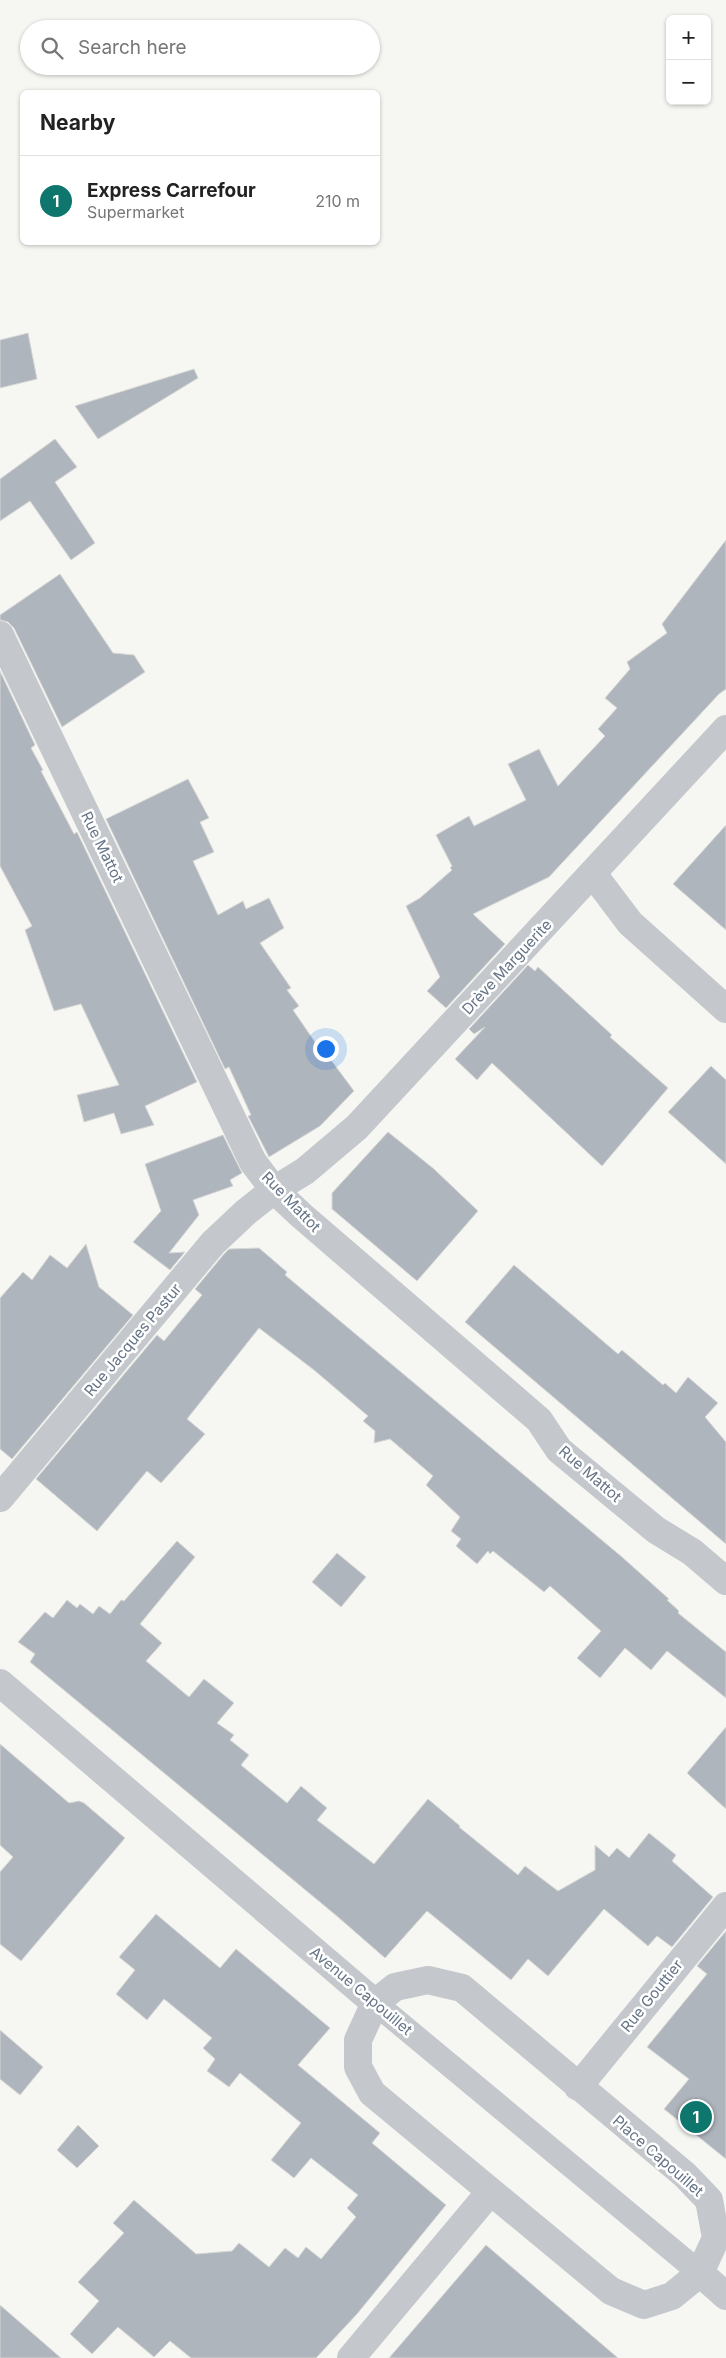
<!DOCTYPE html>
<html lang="en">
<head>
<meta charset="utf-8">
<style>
	:root { --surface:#fff; --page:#f2f2f2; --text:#222; --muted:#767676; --line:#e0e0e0; --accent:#0f766e }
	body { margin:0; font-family:Inter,sans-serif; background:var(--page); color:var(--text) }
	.controls { position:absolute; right:15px; top:15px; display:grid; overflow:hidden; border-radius:8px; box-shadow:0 1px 4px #0004 }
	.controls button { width:45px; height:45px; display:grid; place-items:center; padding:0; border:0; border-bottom:1px solid var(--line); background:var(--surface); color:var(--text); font:25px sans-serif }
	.you { position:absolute; left:325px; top:1048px; width:18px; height:18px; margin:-12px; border:4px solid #fff; border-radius:50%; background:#1a73e8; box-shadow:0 0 0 8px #1a73e833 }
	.badge { display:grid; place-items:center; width:32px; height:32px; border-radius:50%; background:var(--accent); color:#fff; font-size:16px; font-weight:700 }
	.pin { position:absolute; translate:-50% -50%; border:2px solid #fff; box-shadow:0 1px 5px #0006 }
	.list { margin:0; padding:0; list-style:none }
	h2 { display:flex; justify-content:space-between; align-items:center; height:65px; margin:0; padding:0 20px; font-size:21px }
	h2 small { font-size:16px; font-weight:400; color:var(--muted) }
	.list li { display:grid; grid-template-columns:32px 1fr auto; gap:15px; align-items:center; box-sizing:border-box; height:90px; padding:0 20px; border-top:1px solid var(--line) }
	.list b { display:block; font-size:19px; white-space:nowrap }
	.list p { margin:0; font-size:16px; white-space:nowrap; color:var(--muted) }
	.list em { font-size:16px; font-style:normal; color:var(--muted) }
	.icon { flex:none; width:28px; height:28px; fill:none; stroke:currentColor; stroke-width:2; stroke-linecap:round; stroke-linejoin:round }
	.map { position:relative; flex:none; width:726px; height:2358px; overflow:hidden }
	.search { position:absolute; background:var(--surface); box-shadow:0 1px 4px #0004; left:20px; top:20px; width:360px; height:55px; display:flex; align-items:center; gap:12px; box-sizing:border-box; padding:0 18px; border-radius:28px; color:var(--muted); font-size:19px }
	.panel { position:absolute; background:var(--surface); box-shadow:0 1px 4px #0004; left:20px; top:90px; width:360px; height:155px; border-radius:8px }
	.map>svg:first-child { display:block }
</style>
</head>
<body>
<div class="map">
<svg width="726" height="2358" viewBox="0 0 726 2358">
	<rect width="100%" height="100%" fill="#f6f7f3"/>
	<path fill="#afb5bc" stroke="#d8d8d6" d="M28,333L37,379L0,388V340Z
		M194,369L198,378L98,439L75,406Z
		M55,439L77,467L55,482L95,543L71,560L30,501L0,521V479Z
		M726,540V689L719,694L549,877L473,914L505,944L446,1008L427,991L440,977L406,906L420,898L452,870L450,868L452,866L436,835L469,816L474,826L526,800L508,764L539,749L558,786L605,736L598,729L617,708L605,698L630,669L627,662L667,633L662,624Z
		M60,574L113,653L134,655L145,672L62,727L14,628L8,622L0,620V615Z
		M0,671L35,745L31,748L43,770L41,771L74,834L77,832L197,1082L145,1106L154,1125L121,1134L114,1113L84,1122L77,1095L119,1085L81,1004L54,1011L25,930L32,926L0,866Z
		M188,779L209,818L200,822L214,852L193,861L218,915L243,901L246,909L269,898L284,928L260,943L291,988L287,990L299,1006L293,1010L328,1061L331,1060L354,1091L320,1126L269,1157L248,1116L251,1115L229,1067L225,1069L106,819Z
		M726,825V930L673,884Z
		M528,965L535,971L538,967L612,1035L610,1037L668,1088L602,1166L492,1063L477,1080L455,1059L485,1027L474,1034L469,1029Z
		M711,1066L726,1080V1164L668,1112Z
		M388,1132L434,1169L478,1211L417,1281L332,1209V1193Z
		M223,1135L242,1173L230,1180L233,1186L193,1200L199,1215L169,1253L185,1252L170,1270L133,1242L161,1211L145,1164Z
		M86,1244L99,1287L133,1315L12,1459L0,1449V1298L23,1272L32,1280L50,1255L67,1268Z
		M259,1248L287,1272L285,1275L622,1557L669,1599L667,1600L679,1611L678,1613L726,1652V1698L667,1651L651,1670L625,1648L600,1678L577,1658L601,1631L550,1586L544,1592L493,1551L490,1554L488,1551L477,1564L456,1546L461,1539L451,1531L460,1517L426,1485L433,1476L390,1439L374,1443L375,1431L363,1421L368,1416L314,1370L259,1328L187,1419L205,1434L161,1483L147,1471L97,1531L36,1479L157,1335L164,1341L202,1295L195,1289L224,1254L229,1249Z
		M514,1265L618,1354L622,1350L663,1385L665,1383L676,1393L688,1377L718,1403L705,1417L726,1442V1544L465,1322Z
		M177,1541L195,1557L140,1624L162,1643L146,1661L189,1697L204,1679L234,1703L217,1723L234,1735L230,1740L249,1755L241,1765L287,1803L301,1786L327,1808L317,1820L374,1864L428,1799L460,1826L459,1827L518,1875L525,1866L558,1891L595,1870V1845L609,1857L617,1848L629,1858L649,1833L676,1855L672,1861L713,1897L672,1947L657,1936L648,1946L604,1909L548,1976L528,1959L511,1980L427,1911L385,1958L338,1917L30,1662L35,1654L18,1642L45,1612L53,1618L67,1600L77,1608L80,1604L93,1614L99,1606L110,1614L121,1600L124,1601Z
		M337,1553L366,1577L341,1607L312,1582Z
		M726,1727V1809L687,1773Z
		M0,1744L69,1803L79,1801L84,1803L125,1838L21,1961L0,1944V1872L13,1857L0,1845Z
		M156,1914L220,1968L236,1949L330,2028L298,2065L380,2133L372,2143L446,2205L357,2314L316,2358H191L170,2341L154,2357L118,2327L92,2354L70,2334L99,2301L78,2282L124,2233L113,2223L134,2200L196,2254L232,2251L239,2243L269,2267L285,2248L298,2258L306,2247L321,2259L356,2217L347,2208L358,2195L311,2158L294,2178L271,2160L301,2123L240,2073L229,2087L207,2071L215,2059L203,2048L212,2038L164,1999L147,2020L116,1994L135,1970L119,1957Z
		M726,1931V2159L664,2109L689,2079L647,2047L707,1974L697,1966Z
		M0,2030L43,2067L20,2095L0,2079Z
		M78,2125L99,2146L77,2168L57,2150Z
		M486,2245L618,2358H389Z
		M0,2305L61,2358H0Z"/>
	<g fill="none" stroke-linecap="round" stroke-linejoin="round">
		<path stroke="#c4c7cb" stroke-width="24" d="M375,2003L700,2273"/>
		<path stroke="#c4c7cb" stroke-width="28" d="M0,635L253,1162L274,1190L302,1216L539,1420L559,1450L656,1530L692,1552L726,1581
			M593,874L630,923L726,1009
			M0,1498L213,1243L246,1212L274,1190L305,1171L357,1127L726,729
			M0,1683L375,2003
			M428,1980L462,1988L685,2175L709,2200L716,2238L700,2273L672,2296L644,2305L611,2291L372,2093L358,2067V2040L375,2003L395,1987Z
			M578,2087L726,1906
			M700,2273L726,2296
			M351,2358L490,2192"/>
	</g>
	<g text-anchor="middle" stroke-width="5" stroke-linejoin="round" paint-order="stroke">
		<g font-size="15" fill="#657486" stroke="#fff">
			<text transform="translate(102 847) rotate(64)" y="5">Rue Mattot</text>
			<text transform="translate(507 967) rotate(-47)" y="5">Drève Marguerite</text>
			<text transform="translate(291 1202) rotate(46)" y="5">Rue Mattot</text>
			<text transform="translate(133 1340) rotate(-50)" y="5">Rue Jacques Pastur</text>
			<text transform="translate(590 1474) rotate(41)" y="5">Rue Mattot</text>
			<text transform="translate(361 1991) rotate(40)" y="5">Avenue Capouillet</text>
			<text transform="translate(652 1996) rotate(-51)" y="5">Rue Gouttier</text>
			<text transform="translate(658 2156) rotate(41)" y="5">Place Capouillet</text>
		</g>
	</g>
</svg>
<div class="controls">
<button>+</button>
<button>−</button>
</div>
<div class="you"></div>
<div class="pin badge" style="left:696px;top:2117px">1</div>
<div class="search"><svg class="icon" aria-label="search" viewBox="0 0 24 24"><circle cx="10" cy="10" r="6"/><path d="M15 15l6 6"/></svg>Search here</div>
<section class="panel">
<h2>Nearby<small></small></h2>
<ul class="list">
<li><span class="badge">1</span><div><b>Express Carrefour</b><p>Supermarket</p></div><em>210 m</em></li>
</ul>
</section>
</div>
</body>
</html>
